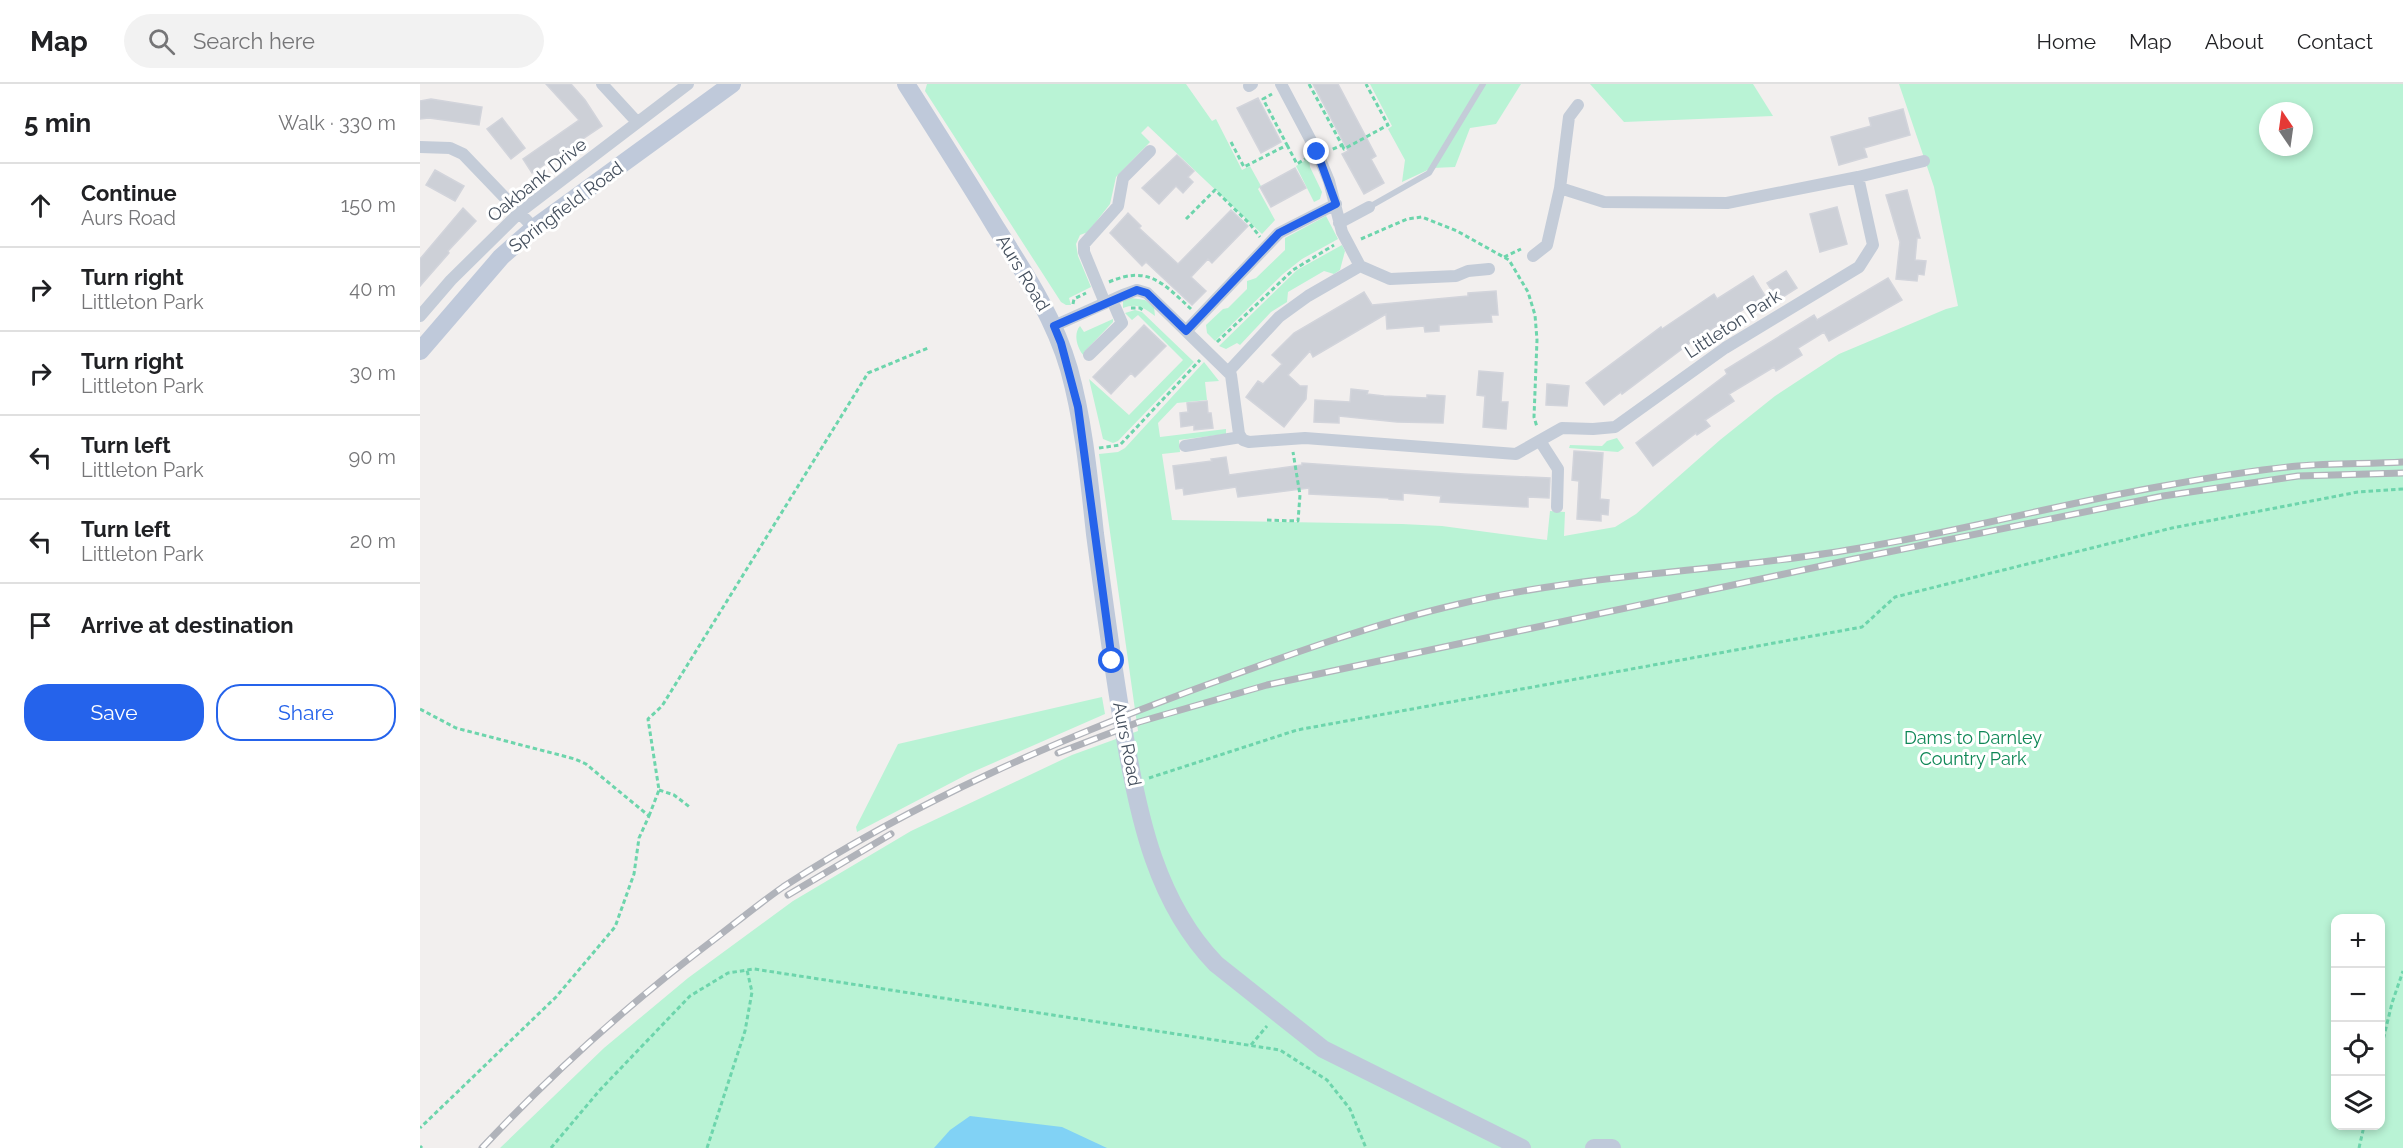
<!DOCTYPE html>
<html lang="en">
<head>
<meta charset="utf-8">
<style>
	:root { --surface:#fff; --page:#f2f2f2; --text:#202124; --muted:#757577; --line:#e0e0e0; --accent:#2563eb }
	body { margin:0; font-family:Raleway,sans-serif; background:var(--page); color:var(--text) }
	.controls { position:absolute; right:18px; bottom:18px; display:grid; overflow:hidden; border-radius:12px; box-shadow:0 3px 9px #0003 }
	.controls button { width:54px; height:54px; display:grid; place-items:center; padding:0; border:0; border-bottom:2px solid var(--line); background:var(--surface); color:var(--text); font:30px sans-serif }
	.compass { position:absolute; left:1839px; top:18px; width:54px; height:54px; border-radius:50%; background:var(--surface); box-shadow:0 3px 9px #0003; rotate:347deg }
	.stop { position:absolute; width:18px; height:18px; margin:-14px; border:4px solid #2563eb; border-radius:50%; background:#fff }
	.stop.end { background:#2563eb; border-color:#fff; box-shadow:0 2px 6px #0008 }
	.list { margin:0; padding:0; list-style:none }
	h2 { display:flex; justify-content:space-between; align-items:center; height:78px; margin:0; padding:0 24px; font-size:26px }
	h2 small { font-size:20px; font-weight:400; color:var(--muted) }
	.list li { display:grid; grid-template-columns:39px 1fr auto; gap:18px; align-items:center; box-sizing:border-box; height:84px; padding:0 24px; border-top:2px solid var(--line) }
	.list b { display:block; font-size:22px; white-space:nowrap }
	.list p { margin:0; font-size:20px; white-space:nowrap; color:var(--muted) }
	.list em { font-size:20px; font-style:normal; color:var(--muted) }
	.actions { display:flex; gap:12px; padding:18px 24px }
	.actions a { flex:1; padding:14px 0; border:2px solid var(--accent); border-radius:24px; text-align:center; font-size:21px; color:var(--accent) }
	.actions .main { background:var(--accent); color:#fff }
	.icon { flex:none; width:33px; height:33px; fill:none; stroke:currentColor; stroke-width:2; stroke-linecap:round; stroke-linejoin:round }
	.map { position:relative; flex:none; width:1983px; height:1064px; overflow:hidden }
	header { display:flex; align-items:center; gap:36px; box-sizing:border-box; height:84px; padding:0 30px; background:var(--surface); border-bottom:2px solid var(--line) }
	header strong { font-size:28px }
	nav { display:flex; gap:33px; margin-inline-start:auto; font-size:21px }
	.search { width:420px; height:54px; background:var(--page); display:flex; align-items:center; gap:15px; box-sizing:border-box; padding:0 21px; border-radius:33px; color:var(--muted); font-size:22px }
	main { display:flex }
	aside { flex:1; background:var(--surface) }
	.map>svg:first-child { display:block }
</style>
</head>
<body>
<header>
<strong>Map</strong>
<div class="search"><svg class="icon" aria-label="search" viewBox="0 0 24 24"><circle cx="10" cy="10" r="6"/><path d="M15 15l6 6"/></svg>Search here</div>
<nav><a>Home</a><a>Map</a><a>About</a><a>Contact</a></nav>
</header>
<main>
<aside>
<h2>5 min<small>Walk · 330 m</small></h2>
<ul class="list">
<li><svg class="icon" aria-label="ahead" viewBox="0 0 24 24"><path d="M12 20V5M6 11l6-6 6 6"/></svg><div><b>Continue</b><p>Aurs Road</p></div><em>150 m</em></li>
<li><svg class="icon" aria-label="right" viewBox="0 0 24 24"><path d="M7 20v-9h11M14 6l5 5-5 5"/></svg><div><b>Turn right</b><p>Littleton Park</p></div><em>40 m</em></li>
<li><svg class="icon" aria-label="right" viewBox="0 0 24 24"><path d="M7 20v-9h11M14 6l5 5-5 5"/></svg><div><b>Turn right</b><p>Littleton Park</p></div><em>30 m</em></li>
<li><svg class="icon" aria-label="left" viewBox="0 0 24 24"><path d="M17 20v-9H6M10 6l-5 5 5 5"/></svg><div><b>Turn left</b><p>Littleton Park</p></div><em>90 m</em></li>
<li><svg class="icon" aria-label="left" viewBox="0 0 24 24"><path d="M17 20v-9H6M10 6l-5 5 5 5"/></svg><div><b>Turn left</b><p>Littleton Park</p></div><em>20 m</em></li>
<li><svg class="icon" aria-label="arrive" viewBox="0 0 24 24"><path d="M6 21V4h12l-3 4 3 4H6"/></svg><div><b>Arrive at destination</b></div></li>
</ul>
<div class="actions"><a class="main">Save</a><a>Share</a></div>
</aside>
<div class="map">
<svg width="1983" height="1064" viewBox="0 0 1983 1064">
	<rect width="100%" height="100%" fill="#f2efee"/>
	<path fill="#b9f3d5" fill-rule="evenodd" d="M507,0H766L792,37L796,35L822,86L830,82L841,102L838,105L855,136L842,150L728,42L721,49L730,58L696,93L690,120L668,148L660,151L656,160L658,172L671,203L649,214L651,221H646L641,218L505,7Z
		M950,0H1101L1076,40L1050,44L1035,83L1012,84L982,98L985,76L968,45L972,42Z
		M1170,0H1333L1353,32L1204,38Z
		M1479,0H1983V1064H80L184,964L268,894L373,817L491,747L652,671L718,647L679,370L698,368L705,364L784,278L799,297L785,298L787,316L757,319L738,339L740,353L806,345V350L759,356L760,368L742,370L752,436L982,440L1022,442L1127,456L1130,427L1145,428L1144,452L1195,443L1216,430L1300,356L1355,312L1419,270L1526,225L1538,222L1514,103ZM1848,27H1884V63H1848ZM1916,834H1960V1042H1916Z
		M889,74L890,83L902,108L900,115L894,118L876,82Z
		M906,132L918,155L882,175L863,190L795,257L787,249L786,241L803,225L808,224L827,205V197L836,194L865,166V154Z
		M922,161L925,167L920,186L914,190L904,187L868,208L867,218L851,228L820,261L817,259L806,265L799,262L877,186Z
		M711,214L725,216L734,223L735,232C723,223 717,219 703,224V217Z
		M715,226L722,228L774,278L698,357L693,359L683,355L669,295L709,331L763,276L718,231L712,236L705,229Z
		M693,235V238L664,268V272C657,264 653,250 660,242L664,248Z
		M1197,354L1204,364L1198,368L1149,364L1150,361L1182,362L1187,357Z
		M682,613L685,630L548,690L437,748L436,743L478,660Z"/>
	<path fill="#81d2f5" d="M550,1032L642,1043L687,1064H514L530,1046Z"/>
	<path fill="#cdd0d7" stroke="#d2d4db" stroke-width="1.5" d="M126,0H151L165,16L182,42L112,89L103,75L159,36Z
		M893,0H918L956,72L951,75L964,99L944,110L922,70L928,67Z
		M838,14L861,58L841,69L817,24Z
		M11,15L62,23L59,41L9,34L0,35V17Z
		M1483,25L1490,51L1444,64L1447,73L1419,81L1411,53L1451,42L1449,34Z
		M82,34L105,64L91,75L67,45Z
		M757,71L774,87L768,93L773,98L763,109L756,102L739,120L722,104Z
		M875,84L886,104L851,123L840,103Z
		M15,86L44,102L35,117L6,101Z
		M1487,106L1500,154H1497L1495,176L1506,177L1504,191L1498,190L1497,197L1476,195L1480,158L1466,111Z
		M1417,123L1427,160L1400,168L1390,130Z
		M43,124L56,137L28,167L29,169L0,202V175Z
		M811,126L828,142L792,179L788,175L771,193L786,207L772,221L726,178L722,182L690,149L708,129L721,142L719,144L758,180Z
		M1366,187L1377,204L1358,216L1347,199Z
		M1333,192L1345,212L1274,256L1202,310L1201,308L1184,321L1166,299L1241,243L1242,245L1294,210L1297,215Z
		M1468,194L1482,216L1409,257L1404,248L1378,264L1382,271L1356,287L1354,283L1309,310L1314,317L1285,336L1290,342L1277,351L1276,349L1233,382L1216,359L1307,290L1305,286L1394,231L1397,236Z
		M1076,207L1078,231H1071L1072,238L1019,241V247L1005,248L1004,242L967,245L966,230L893,273L890,267L868,291L880,302H887L886,315L864,343L826,313L838,297L843,300L862,280L852,271L874,249L944,208L952,221L1048,212V209Z
		M724,241L746,262L715,293L711,289L691,310L673,293Z
		M1059,287L1083,289L1081,318H1088L1086,345L1063,343L1065,312L1057,311Z
		M1127,300L1149,302L1147,322L1126,321Z
		M931,305L948,307L947,310L964,312L1007,314V311L1025,312L1023,339L977,338L919,332V339L894,338L895,316L930,318Z
		M787,317L788,329H791L793,344L774,346V341L761,343L760,329L768,328L767,319Z
		M1154,367L1183,369L1180,415L1189,416L1188,431L1181,430V437L1157,435L1159,397L1152,396Z
		M806,373L809,391L882,381V379L1044,390L1130,394L1129,414L1108,413V423L1020,418L1021,412L983,409V416L969,415V414L889,410V404L818,413L816,403L764,411L763,404L756,405L753,382L792,377L791,375Z"/>
	<g fill="none" stroke-linecap="round" stroke-linejoin="round">
		<path stroke="#6dd5ac" stroke-width="3" stroke-dasharray="4.5 3" stroke-linecap="butt" d="M889,0L922,61L911,66
			M811,58L824,83L867,61L843,15L852,10
			M867,61L877,80L885,75
			M922,61L924,65L968,41L946,0
			M766,135L795,106L830,140L840,153
			M941,155L987,135L1002,133L1037,147L1089,176L1108,208L1115,231L1117,256L1114,333L1117,343
			M1084,173L1101,165
			M689,198C728,181 743,199 771,225
			M653,220L654,215L666,209
			M711,224H720L724,227
			M797,258L873,186L914,161
			M679,364L700,361L780,276
			M847,436L878,437L880,411L873,368
			M0,625L36,644L155,675L166,680L229,732L219,754L214,790L195,843L136,913L0,1044
			M729,694L877,646L1442,543L1475,513L1752,444L1938,408L1983,405
			M239,706L254,711L271,724
			M229,732L239,706L228,635L242,622L448,289L508,264
			M831,961L847,942
			M1960,969L1972,919L1983,887
			M0,1062L2,1064
			M131,1064L179,1007L270,912L308,889L334,885L860,966L907,996L930,1025L946,1064
			M287,1064L325,947L332,908L327,886
			M1939,1064L1944,1042"/>
		<path stroke="#c4ccd8" stroke-width="6" d="M949,123L1009,89L1063,0"/>
		<path stroke="#c4ccd8" stroke-width="12" d="M182,0L217,38
			M861,0L897,68L909,97L922,148L940,182L970,195L1036,192L1048,187L1069,185
			M829,2L832,0
			M0,63L30,64L43,70L114,144
			M1140,104L1184,118L1307,119L1438,93L1504,77
			M919,139L949,123
			M1113,172L1127,161L1140,104L1149,33L1158,21
			M685,219L664,168V160L698,122L703,94L730,67
			M0,232L31,196L100,128L268,0
			M634,242L703,211L717,206L727,209L811,291L819,350L823,356L829,358L885,354L1096,370L1142,344L1173,345L1195,343L1305,264L1439,183L1453,161L1438,93
			M766,247L859,149L916,120
			M669,271L702,239L692,216
			M808,288L859,233L888,212L940,182
			M1120,357L1138,385L1137,423
			M765,362L821,353"/>
		<path stroke="#bfc9da" stroke-width="18" d="M486,0C516,47 546,94 575,142C604,188 634,233 649,285C664,339 669,395 675,450C684,518 693,586 705,654C719,735 737,819 796,880L903,965L1102,1064
			M0,267L81,173L114,144L312,0
			M1174,1064H1192"/>
		<defs>
			<path id="rail" d="M638,669L719,638L847,601L1434,475L1743,412L1878,392L1983,389
				M368,811L471,750
				M62,1064C134,987 212,917 296,854C318,837 340,819 363,803C495,717 641,654 789,600C871,570 953,540 1039,520C1169,489 1303,488 1434,465C1538,448 1639,420 1743,402C1787,394 1833,386 1878,382C1913,379 1948,380 1983,378"/>
		</defs>
		<use href="#rail" stroke="#b0b3ba" stroke-width="7"/>
		<use href="#rail" stroke="#fff" stroke-width="4.5" stroke-dasharray="14" stroke-linecap="butt"/>
	</g>
	<g fill="none" stroke-linecap="round" stroke-linejoin="round">
		<path stroke="#2563eb" stroke-width="8" d="M692,577L658,323L641,259L634,242L717,206L727,209L766,247L859,149L916,120L897,68"/>
	</g>
	<g text-anchor="middle" stroke-width="6" stroke-linejoin="round" paint-order="stroke">
		<g font-size="18" fill="#45505e" stroke="#fff">
			<text transform="translate(117 96) rotate(-39)" y="6">Oakbank Drive</text>
			<text transform="translate(146 123) rotate(-37)" y="6">Springfield Road</text>
			<text transform="translate(603 189) rotate(59)" y="6">Aurs Road</text>
			<text transform="translate(1313 240) rotate(-33)" y="6">Littleton Park</text>
			<text transform="translate(707 660) rotate(79)" y="6">Aurs Road</text>
		</g>
		<g font-size="18" fill="#0e8756" stroke="#fff">
			<text x="1553" y="660">Dams to Darnley<tspan x="1553" dy="21">Country Park</tspan></text>
		</g>
	</g>
</svg>
<div class="controls">
<button>+</button>
<button>−</button>
<button><svg class="icon" aria-label="locate" viewBox="0 0 24 24"><circle cx="12" cy="12" r="6"/><path d="M12 2v4M12 18v4M2 12h4M18 12h4"/></svg></button>
<button><svg class="icon" aria-label="layers" viewBox="0 0 24 24"><path d="M12 4l9 5-9 5-9-5zM3 14l9 5 9-5"/></svg></button>
</div>
<svg class="compass" viewBox="-18 -18 36 36"><path d="M0-13l5 13h-10z" fill="#e53935"/><path d="M0 13l5-13h-10z" fill="#757577"/></svg>
<div class="stop" style="left:692px;top:577px"></div>
<div class="stop end" style="left:897px;top:68px"></div>
</div>
</main>
</body>
</html>
